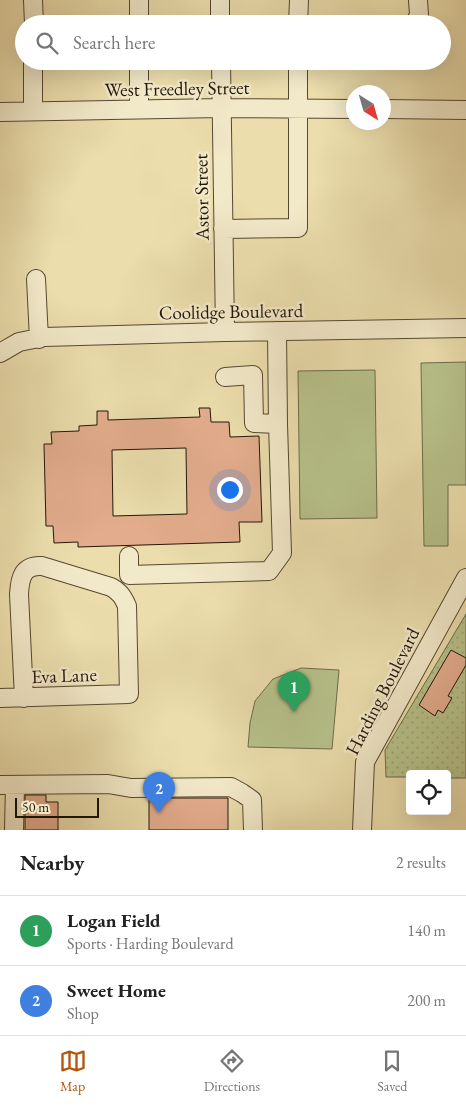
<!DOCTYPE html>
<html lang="en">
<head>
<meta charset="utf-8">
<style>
	:root { --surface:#fff; --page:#f6f6f6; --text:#222; --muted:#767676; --line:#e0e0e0; --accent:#b45309 }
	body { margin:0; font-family:"EB Garamond",serif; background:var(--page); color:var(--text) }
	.controls { position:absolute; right:15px; bottom:15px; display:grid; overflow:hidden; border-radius:5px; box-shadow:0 5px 20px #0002 }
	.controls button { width:45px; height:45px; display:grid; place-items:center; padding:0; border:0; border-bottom:1px solid var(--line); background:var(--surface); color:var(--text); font:25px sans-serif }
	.compass { position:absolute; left:346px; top:85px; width:45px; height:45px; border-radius:50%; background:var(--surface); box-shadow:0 5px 20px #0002; rotate:143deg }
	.scale { position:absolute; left:15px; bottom:12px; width:84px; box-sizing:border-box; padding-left:5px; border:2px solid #231709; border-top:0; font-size:14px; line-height:18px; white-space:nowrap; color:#231709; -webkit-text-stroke:4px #f2e9c9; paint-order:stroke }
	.you { position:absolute; left:229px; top:489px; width:18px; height:18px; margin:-12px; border:4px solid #fff; border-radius:50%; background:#1a73e8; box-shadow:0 0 0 8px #1a73e833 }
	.badge { display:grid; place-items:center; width:32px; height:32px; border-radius:50%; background:var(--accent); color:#fff; font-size:16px; font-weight:700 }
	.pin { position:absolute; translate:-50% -41px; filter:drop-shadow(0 1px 2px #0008) }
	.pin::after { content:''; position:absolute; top:26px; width:18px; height:15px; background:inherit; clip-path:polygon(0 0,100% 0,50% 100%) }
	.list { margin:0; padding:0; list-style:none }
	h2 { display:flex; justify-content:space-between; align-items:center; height:65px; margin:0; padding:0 20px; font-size:21px }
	h2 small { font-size:16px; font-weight:400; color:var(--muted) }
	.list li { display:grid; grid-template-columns:32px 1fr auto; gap:15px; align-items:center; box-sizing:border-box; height:70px; padding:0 20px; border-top:1px solid var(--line) }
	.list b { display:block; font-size:19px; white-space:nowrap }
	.list p { margin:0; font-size:16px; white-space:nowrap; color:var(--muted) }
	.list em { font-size:16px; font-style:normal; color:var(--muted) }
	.icon { flex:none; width:28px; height:28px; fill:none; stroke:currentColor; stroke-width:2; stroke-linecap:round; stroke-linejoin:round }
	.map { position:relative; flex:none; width:466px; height:830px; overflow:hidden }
	.search { position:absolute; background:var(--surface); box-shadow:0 5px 20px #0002; left:15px; right:15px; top:15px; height:55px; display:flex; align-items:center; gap:12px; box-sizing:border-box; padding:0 18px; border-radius:28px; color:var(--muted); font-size:19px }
	.sheet { height:205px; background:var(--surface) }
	nav { display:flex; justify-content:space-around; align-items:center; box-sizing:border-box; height:70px; border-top:1px solid var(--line); background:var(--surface); font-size:14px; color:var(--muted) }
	nav a { display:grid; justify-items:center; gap:2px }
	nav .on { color:var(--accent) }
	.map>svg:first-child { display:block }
</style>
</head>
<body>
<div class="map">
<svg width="466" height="830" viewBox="0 0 466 830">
	<defs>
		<pattern id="park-dots" width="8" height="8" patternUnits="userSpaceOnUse" patternTransform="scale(1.25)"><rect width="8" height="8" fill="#b7c18a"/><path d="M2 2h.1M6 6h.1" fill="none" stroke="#9da576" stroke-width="1.8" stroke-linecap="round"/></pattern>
	</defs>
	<rect width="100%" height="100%" fill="#ebddac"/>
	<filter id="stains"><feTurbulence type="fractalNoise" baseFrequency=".004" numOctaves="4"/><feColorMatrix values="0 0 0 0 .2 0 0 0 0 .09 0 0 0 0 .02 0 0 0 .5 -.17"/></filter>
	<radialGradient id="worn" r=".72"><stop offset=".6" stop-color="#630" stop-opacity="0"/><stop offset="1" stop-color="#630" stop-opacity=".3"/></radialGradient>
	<path fill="#b7c18a" stroke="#6d6c4a" d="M466,362V485H448V546H424L421,363Z
		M375,370L377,518L300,519L298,371Z
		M301,668L339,670L332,749L248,747L250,723L255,701L273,679Z"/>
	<path fill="url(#park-dots)" stroke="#6d6c4a" d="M466,614V778H447V774H410V777H386L385,750Z"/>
	<path fill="#e2ac8d" stroke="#231709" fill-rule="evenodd" d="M199,408H210L211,422H229L230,437L259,436L262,522H239L240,542L78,547V542L54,543L53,526H46L44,444H52L51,432L79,431V426L97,425V411H108V420L200,417ZM186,448L187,514L113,516L112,450Z
		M451,650L466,658V665L448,696L452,698L443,713L438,710L435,716L419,705Z
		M25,795H46V802H58V830H25Z
		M149,798H228V830H149Z"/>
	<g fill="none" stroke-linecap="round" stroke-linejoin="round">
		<defs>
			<path id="minor" d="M33,0L34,24
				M220,0V24
				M139,24V0
				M298,24L299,0
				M414,24L419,15L418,0
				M139,61V109
				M221,61L225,332
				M384,109L466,110
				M33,111V61
				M0,112L221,108L354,109
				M223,229L298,228V61
				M36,279L39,339
				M0,353L19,342L44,337L225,332L466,328
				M225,377L253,375L254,423L278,424
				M129,556V575L269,571L282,553L278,424L277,331
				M0,698L129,694L127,606C123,597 120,592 111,587L42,566C23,565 20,577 19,594L24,698
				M0,785L108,784L131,788L231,787L242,793L252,800L253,830
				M14,830L15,785
				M362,830L365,762L466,578"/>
		</defs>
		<use href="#minor" stroke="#554832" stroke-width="20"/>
		<use href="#minor" stroke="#f2e9c9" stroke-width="18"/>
	</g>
	<g text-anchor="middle" stroke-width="5" stroke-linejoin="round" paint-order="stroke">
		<g font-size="19" fill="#231709" stroke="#f2e9c9">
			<text transform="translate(177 88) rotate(-1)" y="7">West Freedley Street</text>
			<text transform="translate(201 197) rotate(-91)" y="7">Astor Street</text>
			<text transform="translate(231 311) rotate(-1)" y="7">Coolidge Boulevard</text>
			<text transform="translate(64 675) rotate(-2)" y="7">Eva Lane</text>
			<text transform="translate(382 691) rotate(-63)" y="7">Harding Boulevard</text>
		</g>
	</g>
	<rect width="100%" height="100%" filter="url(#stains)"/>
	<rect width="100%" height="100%" fill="url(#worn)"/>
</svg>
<div class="controls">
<button><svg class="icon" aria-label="locate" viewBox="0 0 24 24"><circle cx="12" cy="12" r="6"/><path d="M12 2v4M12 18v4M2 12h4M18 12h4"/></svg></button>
</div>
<svg class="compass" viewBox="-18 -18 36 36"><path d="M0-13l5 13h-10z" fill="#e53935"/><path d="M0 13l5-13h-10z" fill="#767676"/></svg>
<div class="scale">50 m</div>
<div class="you"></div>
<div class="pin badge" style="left:294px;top:712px;background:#2e9e5b">1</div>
<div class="pin badge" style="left:159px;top:813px;background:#3f7fe0">2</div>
<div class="search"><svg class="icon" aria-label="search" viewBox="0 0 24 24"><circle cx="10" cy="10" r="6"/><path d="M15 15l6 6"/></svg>Search here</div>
</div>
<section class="sheet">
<h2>Nearby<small>2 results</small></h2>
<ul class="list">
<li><span class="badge" style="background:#2e9e5b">1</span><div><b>Logan Field</b><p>Sports · Harding Boulevard</p></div><em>140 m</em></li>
<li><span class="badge" style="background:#3f7fe0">2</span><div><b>Sweet Home</b><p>Shop</p></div><em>200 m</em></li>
</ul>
</section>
<nav>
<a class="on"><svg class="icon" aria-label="map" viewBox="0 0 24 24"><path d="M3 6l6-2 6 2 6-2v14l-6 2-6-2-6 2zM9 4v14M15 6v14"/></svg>Map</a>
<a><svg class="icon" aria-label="directions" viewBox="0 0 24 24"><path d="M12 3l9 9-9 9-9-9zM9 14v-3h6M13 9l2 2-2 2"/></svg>Directions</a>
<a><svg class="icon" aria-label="saved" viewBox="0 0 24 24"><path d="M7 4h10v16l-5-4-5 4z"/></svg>Saved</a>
</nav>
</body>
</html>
